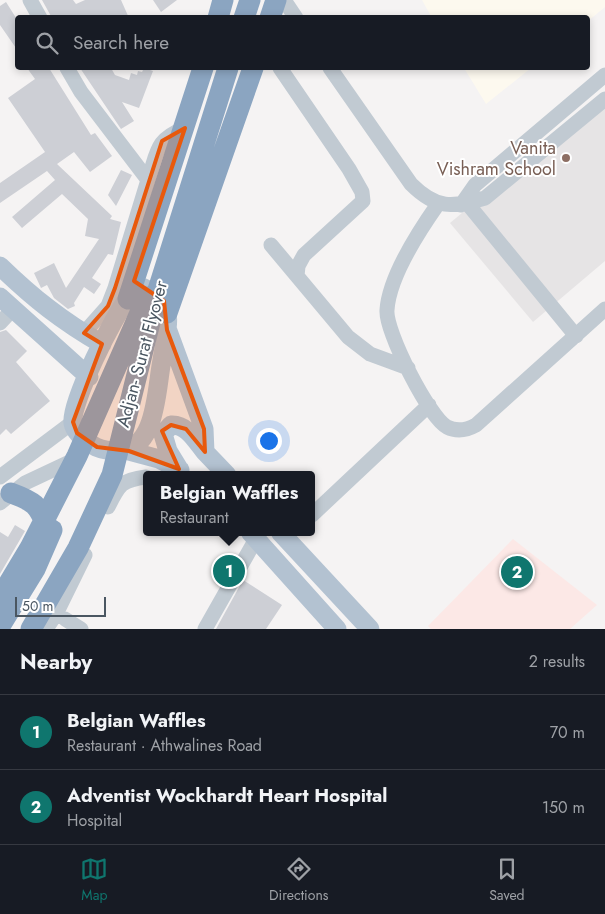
<!DOCTYPE html>
<html lang="en">
<head>
<meta charset="utf-8">
<style>
	:root { --surface:#171b24; --page:#242831; --text:#f1f3f6; --muted:#9ea1a6; --line:#363941; --accent:#0f766e }
	body { margin:0; font-family:Jost,sans-serif; background:var(--page); color:var(--text) }
	.scale { position:absolute; left:15px; bottom:12px; width:91px; box-sizing:border-box; padding-left:5px; border:2px solid #4a5661; border-top:0; font-size:14px; line-height:18px; white-space:nowrap; color:#4a5661; -webkit-text-stroke:4px #fff; paint-order:stroke }
	.you { position:absolute; left:268px; top:440px; width:18px; height:18px; margin:-12px; border:4px solid #fff; border-radius:50%; background:#1a73e8; box-shadow:0 0 0 8px #1a73e833 }
	.badge { display:grid; place-items:center; width:32px; height:32px; border-radius:50%; background:var(--accent); color:#fff; font-size:16px; font-weight:700 }
	.pin { position:absolute; translate:-50% -50%; border:2px solid #fff; box-shadow:0 1px 5px #0006 }
	.popup { position:absolute; left:143px; top:471px; width:172px; height:65px; box-sizing:border-box; display:grid; place-content:center; border-radius:5px; background:var(--surface); filter:drop-shadow(0 1px 4px #0005); font-size:16px; white-space:nowrap; color:var(--muted) }
	.popup b { font-size:19px; color:var(--text) }
	.popup::after { content:''; position:absolute; left:50%; top:100%; margin-left:-10px; border:10px solid transparent; border-top-color:var(--surface) }
	.list { margin:0; padding:0; list-style:none }
	h2 { display:flex; justify-content:space-between; align-items:center; height:65px; margin:0; padding:0 20px; font-size:21px }
	h2 small { font-size:16px; font-weight:400; color:var(--muted) }
	.list li { display:grid; grid-template-columns:32px 1fr auto; gap:15px; align-items:center; box-sizing:border-box; height:75px; padding:0 20px; border-top:1px solid var(--line) }
	.list b { display:block; font-size:19px; white-space:nowrap }
	.list p { margin:0; font-size:16px; white-space:nowrap; color:var(--muted) }
	.list em { font-size:16px; font-style:normal; color:var(--muted) }
	.icon { flex:none; width:28px; height:28px; fill:none; stroke:currentColor; stroke-width:2; stroke-linecap:round; stroke-linejoin:round }
	.map { position:relative; flex:none; width:605px; height:629px; overflow:hidden }
	.search { position:absolute; background:var(--surface); box-shadow:0 2px 8px #0003; left:15px; right:15px; top:15px; height:55px; display:flex; align-items:center; gap:12px; box-sizing:border-box; padding:0 18px; border-radius:5px; color:var(--muted); font-size:19px }
	.sheet { height:215px; background:var(--surface) }
	nav { display:flex; justify-content:space-around; align-items:center; box-sizing:border-box; height:70px; border-top:1px solid var(--line); background:var(--surface); font-size:14px; color:var(--muted) }
	nav a { display:grid; justify-items:center; gap:2px }
	nav .on { color:var(--accent) }
	.map>svg:first-child { display:block }
</style>
</head>
<body>
<div class="map">
<svg width="605" height="629" viewBox="0 0 605 629">
	<rect width="100%" height="100%" fill="#f5f3f3"/>
	<path fill="#fdf9ef" d="M422,0H605V7L588,21V18H432Z
		M464,68H531L486,104Z"/>
	<path fill="#e6e4e5" d="M605,93V261L533,322L450,223Z"/>
	<path fill="#fce8e6" d="M513,539L597,605L570,629H431L428,626Z"/>
	<path fill="#cdcfd5" d="M42,0H73L76,4L85,0H121L129,18H52Z
		M153,0H177L161,12Z
		M6,2L18,21V51L0,25V6Z
		M27,68H49L91,135L95,133L112,156L90,172L74,152L57,164L112,216L110,219L121,222L113,255L108,254L92,278L101,284L94,294L84,287L74,303L75,306L68,309L54,298L47,285L41,288L34,273L54,263L66,288L99,239L85,236L88,219L62,194L22,228L12,217L55,180L47,171L0,203V183L45,152L8,98L35,79Z
		M80,68H111L115,75L129,80L131,73L137,75L138,71L142,72L144,68L153,71L139,108L122,102L134,121L121,129Z
		M121,170L132,175L116,206L108,195Z
		M6,330L27,351L16,362L50,401L11,434L6,429L0,435V332Z
		M15,525L25,531L0,574V532L8,537Z
		M243,580L282,605L266,629H216Z"/>
	<g fill="none" stroke-linecap="round" stroke-linejoin="round">
		<path stroke="#c1cad2" stroke-width="15" d="M30,0L40,18
			M284,0L296,18
			M67,68L81,92L148,180C158,151 155,140 185,128
			M280,68L349,169L362,192L363,201L304,255L298,266L297,276
			M330,68L411,184C436,209 452,208 485,198L605,99
			M467,203L576,336
			M438,204C419,231 389,277 387,310C385,331 429,417 447,427C457,432 467,430 476,425L605,309
			M461,205L475,185L605,75
			M271,245L348,337L370,354L408,368
			M0,323L12,310
			M84,333L108,306L115,288L148,180
			M0,477L73,422
			M0,503L25,483L76,459
			M108,507C119,485 121,480 146,477
			M312,515L429,405
			M65,619L81,629
			M46,629L56,614L85,555
			M205,629L256,539"/>
		<path stroke="#b3c2d1" stroke-width="19" d="M0,266C33,298 62,321 102,344
			M144,288C150,292 159,296 163,301C173,313 164,346 162,360C156,390 157,450 118,451C111,451 103,450 96,447C87,442 75,434 73,423C70,404 114,314 128,299C132,295 139,291 144,288Z
			M0,297L89,377
			M168,331L204,429L205,452L227,475
			M129,451L159,459L180,470
			M179,469L168,451L163,434L171,425C187,424 196,441 205,452
			M250,532L337,629
			M280,532L370,629"/>
		<path stroke="#8ba5c1" stroke-width="21" d="M218,18L223,0
			M244,18L250,0
			M270,18L276,0
			M128,299L203,68
			M167,313L253,68
			M11,493C38,503 37,505 49,530
			M0,598L30,548L77,456L147,297
			M0,626L35,569L52,530
			M31,629L78,548L112,475L158,290L228,68"/>
	</g>
	<path fill="#e8590c" fill-opacity="0.2" stroke="#e8590c" stroke-width="4" stroke-linejoin="round" d="M185,128L134,281L164,301L167,330L204,429L205,452L186,429L171,425L162,431L179,469L129,451L97,447L77,433L73,422L102,344L84,333L108,306L115,288L162,141Z"/>
	<circle fill="#8d6e63" stroke="#fff" stroke-width="2" cx="566" cy="158" r="5"/>
	<g text-anchor="middle" stroke-width="4" stroke-linejoin="round" paint-order="stroke">
		<g font-size="18" fill="#785e54" stroke="#fff" text-anchor="end">
			<text x="556" y="154">Vanita<tspan x="556" dy="21">Vishram School</tspan></text>
		</g>
		<g font-size="18" fill="#4a5661" stroke="#fff">
			<text transform="translate(142 354) rotate(-75)" y="6">Adjan- Surat Flyover</text>
		</g>
	</g>
</svg>
<div class="scale">50 m</div>
<div class="you"></div>
<div class="pin badge" style="left:229px;top:571px">1</div>
<div class="popup"><b>Belgian Waffles</b>Restaurant</div>
<div class="pin badge" style="left:517px;top:572px">2</div>
<div class="search"><svg class="icon" aria-label="search" viewBox="0 0 24 24"><circle cx="10" cy="10" r="6"/><path d="M15 15l6 6"/></svg>Search here</div>
</div>
<section class="sheet">
<h2>Nearby<small>2 results</small></h2>
<ul class="list">
<li><span class="badge">1</span><div><b>Belgian Waffles</b><p>Restaurant · Athwalines Road</p></div><em>70 m</em></li>
<li><span class="badge">2</span><div><b>Adventist Wockhardt Heart Hospital</b><p>Hospital</p></div><em>150 m</em></li>
</ul>
</section>
<nav>
<a class="on"><svg class="icon" aria-label="map" viewBox="0 0 24 24"><path d="M3 6l6-2 6 2 6-2v14l-6 2-6-2-6 2zM9 4v14M15 6v14"/></svg>Map</a>
<a><svg class="icon" aria-label="directions" viewBox="0 0 24 24"><path d="M12 3l9 9-9 9-9-9zM9 14v-3h6M13 9l2 2-2 2"/></svg>Directions</a>
<a><svg class="icon" aria-label="saved" viewBox="0 0 24 24"><path d="M7 4h10v16l-5-4-5 4z"/></svg>Saved</a>
</nav>
</body>
</html>
